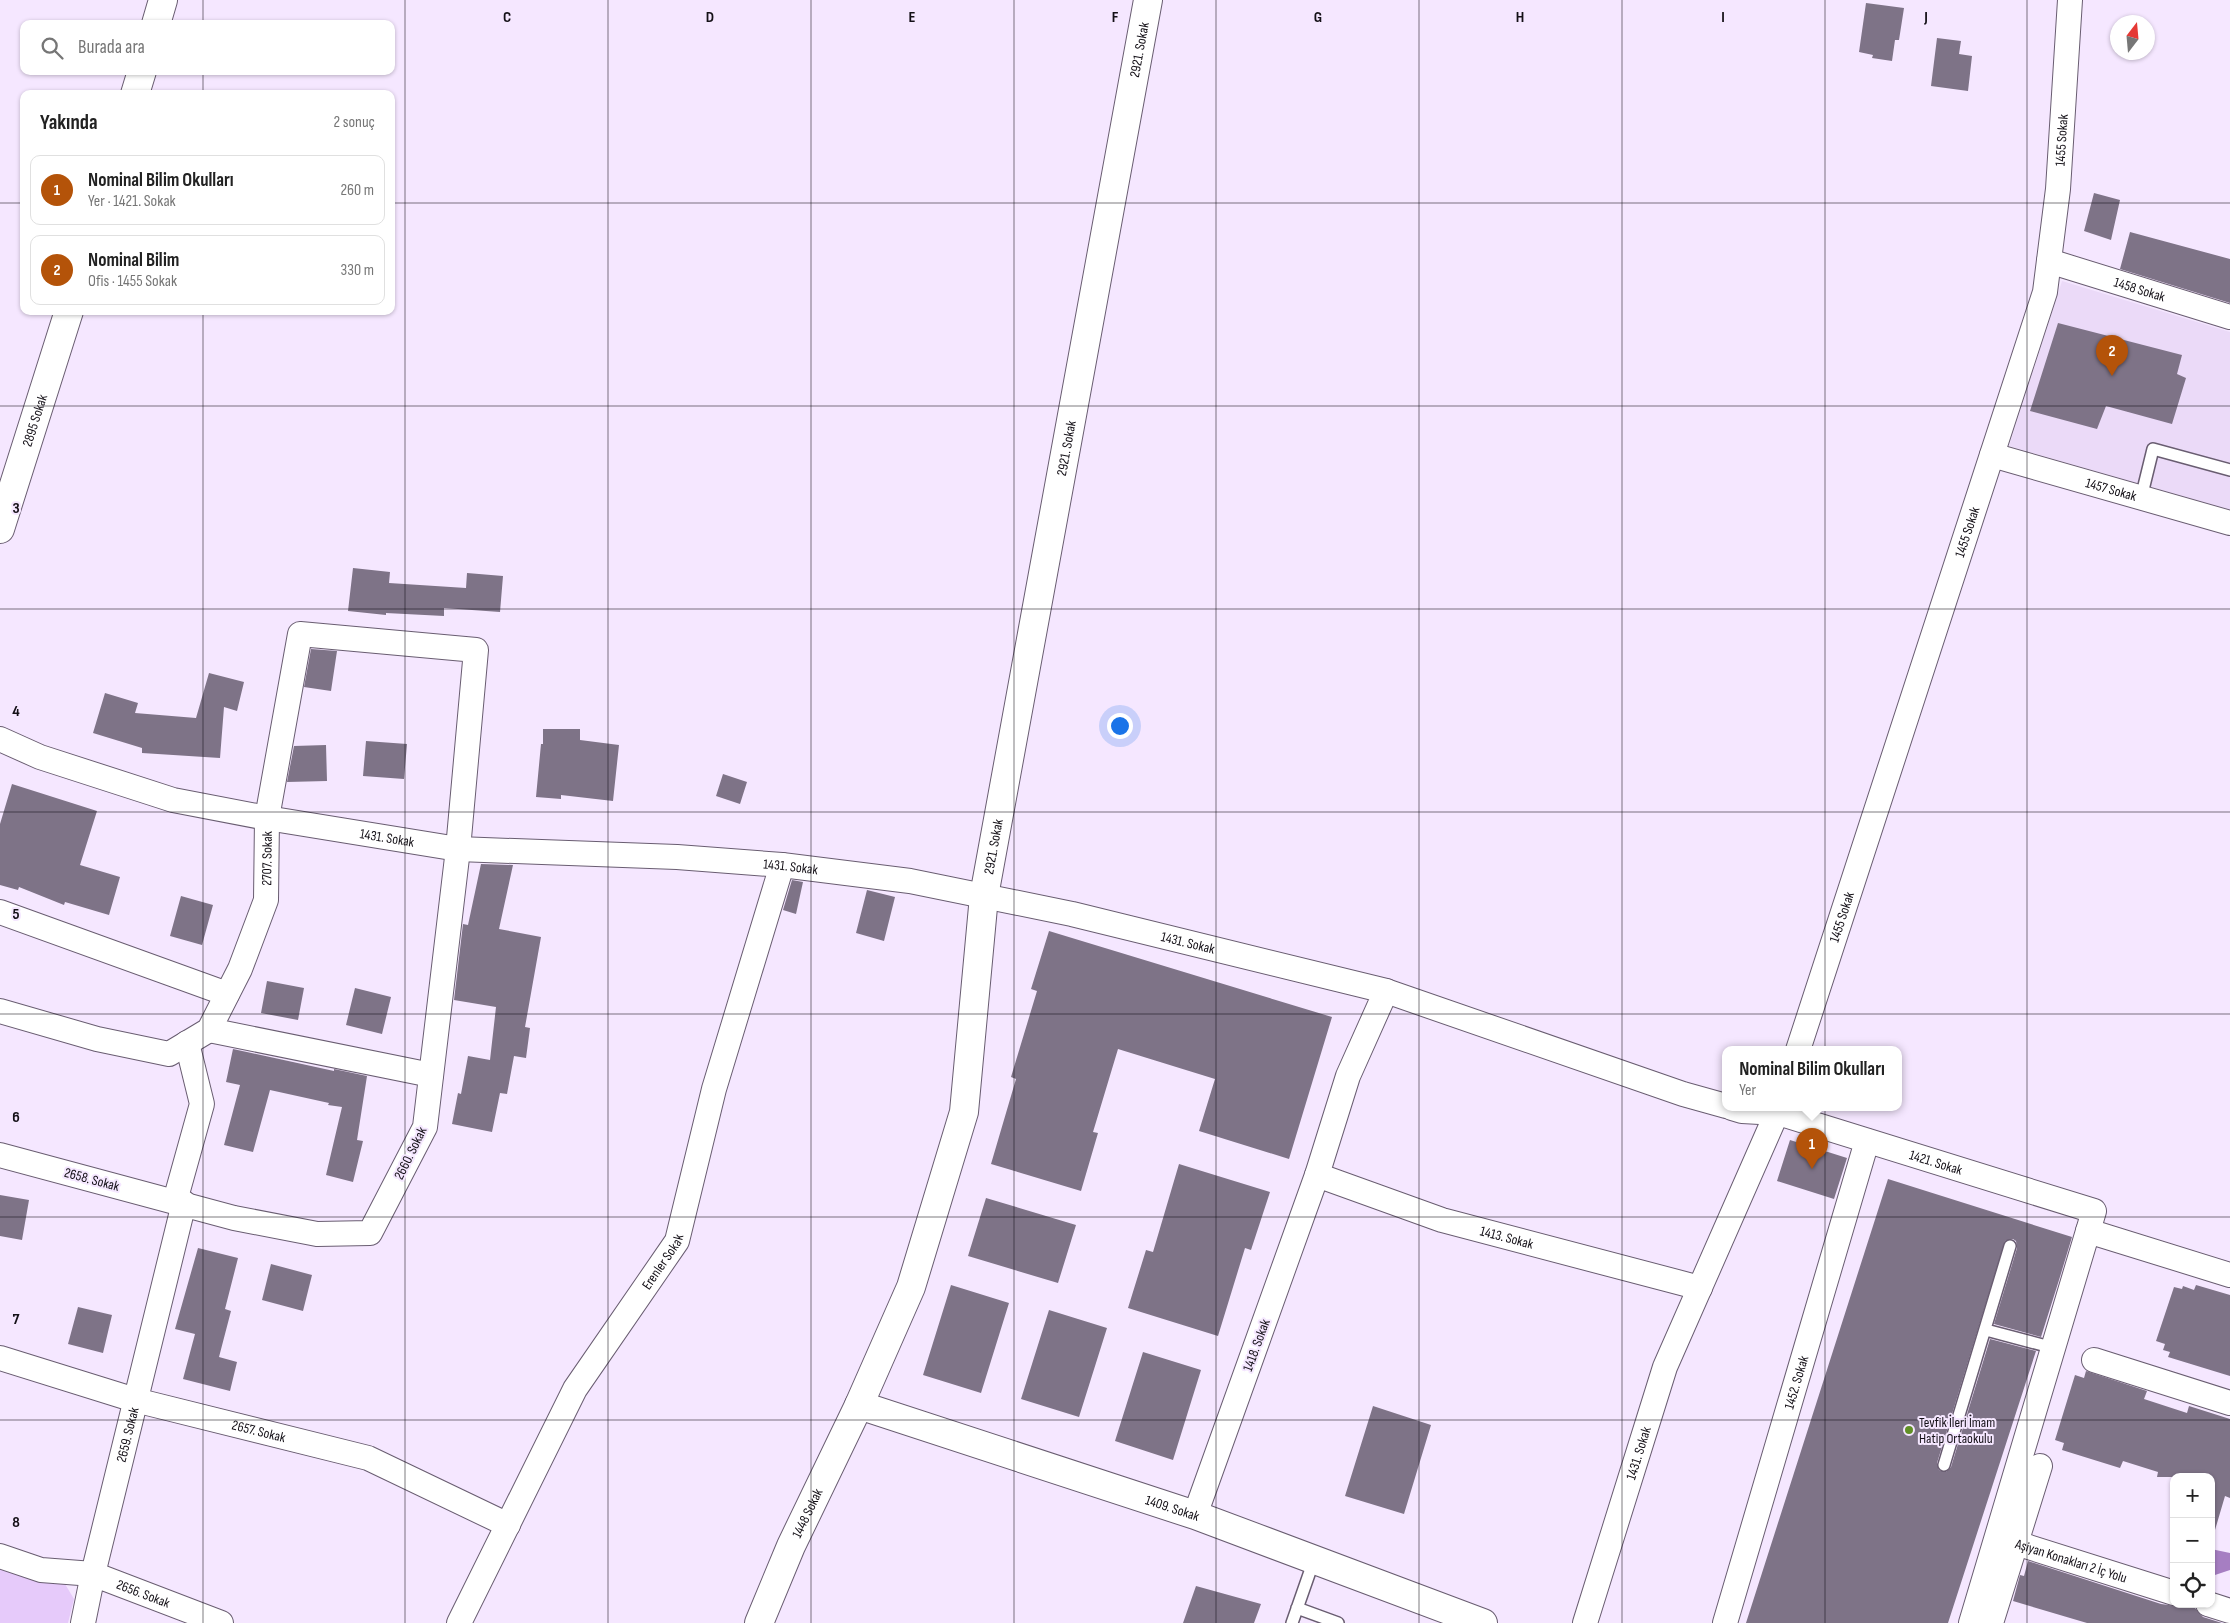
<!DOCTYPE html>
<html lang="tr">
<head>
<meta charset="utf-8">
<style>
	:root { --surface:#fff; --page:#f6f6f6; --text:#222; --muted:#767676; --line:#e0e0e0; --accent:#b45309 }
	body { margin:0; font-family:"Sofia Sans Condensed",sans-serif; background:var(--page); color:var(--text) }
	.controls { position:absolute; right:15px; bottom:15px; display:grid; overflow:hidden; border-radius:10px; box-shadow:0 1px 4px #0004 }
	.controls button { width:45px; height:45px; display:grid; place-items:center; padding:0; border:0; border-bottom:1px solid var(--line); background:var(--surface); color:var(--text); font:25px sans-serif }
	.compass { position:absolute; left:2110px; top:15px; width:45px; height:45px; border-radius:50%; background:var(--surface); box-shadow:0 1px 4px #0004; rotate:16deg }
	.you { position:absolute; left:1119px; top:725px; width:18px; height:18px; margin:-12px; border:4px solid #fff; border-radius:50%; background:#1a73e8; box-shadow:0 0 0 8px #1a73e833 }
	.badge { display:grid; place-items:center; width:32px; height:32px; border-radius:50%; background:var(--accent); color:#fff; font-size:16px; font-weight:700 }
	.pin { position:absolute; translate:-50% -41px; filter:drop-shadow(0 1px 2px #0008) }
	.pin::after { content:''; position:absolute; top:26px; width:18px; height:15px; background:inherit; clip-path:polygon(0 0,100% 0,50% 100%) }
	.popup { position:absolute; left:1722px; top:1046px; width:180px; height:65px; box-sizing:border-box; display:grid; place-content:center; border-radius:10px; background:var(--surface); filter:drop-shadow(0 1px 4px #0005); font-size:16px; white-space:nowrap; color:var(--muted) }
	.popup b { font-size:19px; color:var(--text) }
	.popup::after { content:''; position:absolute; left:50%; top:100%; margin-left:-10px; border:10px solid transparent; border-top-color:var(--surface) }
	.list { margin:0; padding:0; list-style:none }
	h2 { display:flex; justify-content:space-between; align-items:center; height:65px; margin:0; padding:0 20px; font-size:21px }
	h2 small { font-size:16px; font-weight:400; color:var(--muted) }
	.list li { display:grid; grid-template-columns:32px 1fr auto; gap:15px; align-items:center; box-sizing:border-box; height:70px; margin:0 10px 10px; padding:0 10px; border:1px solid var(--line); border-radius:10px }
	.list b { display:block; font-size:19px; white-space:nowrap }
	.list p { margin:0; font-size:16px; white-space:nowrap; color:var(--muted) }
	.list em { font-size:16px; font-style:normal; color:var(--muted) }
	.icon { flex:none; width:28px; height:28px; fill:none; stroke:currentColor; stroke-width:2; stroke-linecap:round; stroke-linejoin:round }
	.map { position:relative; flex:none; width:2230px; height:1623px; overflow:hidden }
	.search { position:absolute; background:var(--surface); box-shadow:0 1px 4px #0004; left:20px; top:20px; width:375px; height:55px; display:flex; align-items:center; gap:12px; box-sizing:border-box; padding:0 18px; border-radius:10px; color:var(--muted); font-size:19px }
	.panel { position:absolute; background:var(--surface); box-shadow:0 1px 4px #0004; left:20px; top:90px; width:375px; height:225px; border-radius:10px }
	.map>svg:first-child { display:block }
</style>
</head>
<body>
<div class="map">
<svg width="2230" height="1623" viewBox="0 0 2230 1623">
	<rect width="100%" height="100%" fill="#f5e7ff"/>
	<path fill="#ebdaf8" d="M2062,281L2230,332V510L2009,446Z"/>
	<path fill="#e6cafa" d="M0,1568L65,1584L74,1599L68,1623H0Z"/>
	<path fill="#a67ec2" d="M2211,1549L2230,1553V1570L2215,1575L2211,1573Z"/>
	<path fill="#7e7387" d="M1866,3L1904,8L1899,40H1895L1892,61L1872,58L1873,55L1859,52Z
		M1937,38L1961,41L1959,54L1972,56L1968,91L1931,86Z
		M2094,193L2120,200L2111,240L2084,231Z
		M2130,232L2230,259V303L2120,269Z
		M2058,323L2182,355L2177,374L2186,378L2172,424L2106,406L2097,429L2030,411Z
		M353,568L390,572L389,583L466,588L467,573L503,576L500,612L444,608V616L386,613V615L348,611Z
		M311,649L337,651L331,691L304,687Z
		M209,673L244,682L237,711L224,707L220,758L142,753V748L93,733L105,693L138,703L135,713L196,718Z
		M543,729H580V740L619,745L613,801L561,795V799L536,797L541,744H543Z
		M366,741L407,744L404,779L363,776Z
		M326,745L327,781L287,782L294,746Z
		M723,774L747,782L740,804L716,796Z
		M12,784L97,811L80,865L120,877L109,915L65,902L64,905L19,887L18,890L0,885V824Z
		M481,864L513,865L499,929L541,937L525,1027L530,1028L526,1058L514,1056L507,1094L500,1093L492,1132L452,1124L458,1093L461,1094L468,1056L490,1060L496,1007L454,1000L463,924L468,925Z
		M792,880L803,882L796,914L783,910Z
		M867,890L895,897L884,941L856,933Z
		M181,896L213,905L202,945L170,936Z
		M1049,931L1332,1017L1289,1159L1199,1131L1215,1079L1118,1049L1093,1132L1098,1133L1081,1191L991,1164L1016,1079L1011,1077L1037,991L1031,989Z
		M267,981L304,988L298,1020L261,1013Z
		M355,988L391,997L382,1034L346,1025Z
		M233,1049L334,1071V1069L367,1076L357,1140L363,1141L353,1182L326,1175L342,1107L328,1105L329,1103L270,1090L253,1152L224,1145L240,1085L226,1082Z
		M1790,1140L1847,1158L1834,1199L1777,1181Z
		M1179,1164L1270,1192L1251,1250L1245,1248L1218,1336L1128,1308L1146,1250L1153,1252Z
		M1888,1179L2072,1237L2059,1280L2041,1337L1994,1324L2017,1248L2016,1241L2013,1239L2005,1241L1937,1463L1939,1470L1946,1472L1951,1467L1990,1339L2036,1351L1948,1623H1746Z
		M0,1195L29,1200L22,1240L0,1236Z
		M986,1198L1076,1225L1058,1283L968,1256Z
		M198,1248L238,1258L225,1309L231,1311L219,1357L237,1362L230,1391L183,1379L195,1334L175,1329Z
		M271,1264L312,1275L303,1311L262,1300Z
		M951,1285L1009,1303L981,1393L923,1375Z
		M2196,1285L2230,1295V1376L2168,1357L2170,1352L2163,1350L2165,1344L2156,1341L2174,1287L2182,1289L2183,1286L2194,1290Z
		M78,1307L112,1315L103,1353L68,1344Z
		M1049,1310L1107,1328L1079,1417L1021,1399Z
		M1143,1352L1201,1370L1173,1460L1115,1441Z
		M2086,1371L2147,1391L2144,1399L2187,1413L2189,1406L2230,1419V1498L2225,1496L2215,1530L2211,1529V1477H2157L2158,1472L2123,1461L2120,1468L2062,1450L2064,1443L2055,1440L2075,1375L2084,1378Z
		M1373,1406L1431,1425L1404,1514L1345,1496Z
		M2028,1561L2161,1604L2176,1606L2182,1604L2195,1608L2203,1617L2222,1623H2087L2013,1601L2020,1575L2024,1576Z
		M1196,1586L1261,1604L1254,1623H1183Z"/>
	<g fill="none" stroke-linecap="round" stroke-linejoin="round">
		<defs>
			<path id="service" d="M2141,498L2153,449L2230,470
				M1986,1330L2054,1348
				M1944,1465L2010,1246
				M1297,1608L1338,1623
				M1292,1623L1314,1560"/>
			<g id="minor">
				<path id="s1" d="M2049,261L2230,317"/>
				<path id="s2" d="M1992,455L2230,523"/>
				<path id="s3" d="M0,739L40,757L173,800L267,818L458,849L677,857L782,865L910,881L1072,914L1386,991L1348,1076L1317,1175L1195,1515"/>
				<path d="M0,912L227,994"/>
				<path d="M1386,991L1683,1094L1726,1106"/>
				<path id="s4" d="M0,1011L97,1039L169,1054L209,1030L240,969L266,900L267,818L300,634L476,650L458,849L425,1127L370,1233L317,1234L234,1218L0,1155"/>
				<path d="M209,1030L431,1075"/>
				<path id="s5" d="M1798,1050L2045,292L2058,189L2070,0"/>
				<path id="s6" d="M1732,1108L1742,1111L1778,1113L2094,1211L1971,1623"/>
				<path id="s7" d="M1317,1175L1442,1220L1700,1288"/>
				<path d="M175,1201L202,1104L187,1043"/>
				<path d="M2088,1231L2230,1275"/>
				<path id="s8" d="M0,1358L135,1400L368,1458L508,1525"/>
				<path d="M2094,1360L2230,1403"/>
				<path id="s9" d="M2016,1543L2174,1593"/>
				<path id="s10" d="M0,1556L41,1570L93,1574L184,1203"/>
				<path d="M2208,1604L2230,1611"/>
				<path id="s11" d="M83,1623L93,1574L221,1623"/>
				<path id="s12" d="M459,1623L575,1389L677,1241L714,1089L782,865"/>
				<path id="s13" d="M1585,1623L1665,1367L1779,1108"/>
				<path id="s14" d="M1725,1623L1867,1141"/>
				<path d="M1991,1623L2040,1466"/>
			</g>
			<g id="tertiary">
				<path d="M156,24L163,0"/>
				<path d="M135,94L142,71"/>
				<path id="s15" d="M0,529L69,311"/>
				<path id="s16" d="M859,1405L1195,1515L1483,1623"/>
				<path id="s17" d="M759,1623L791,1546L859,1405L911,1287L964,1112L984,896L1148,0"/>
			</g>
		</defs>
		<use href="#service" stroke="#695d71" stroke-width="14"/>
		<use href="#minor" stroke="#695d71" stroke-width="26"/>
		<use href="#tertiary" stroke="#695d71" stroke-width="30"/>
		<use href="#service" stroke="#fff" stroke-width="11"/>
		<use href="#minor" stroke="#fff" stroke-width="24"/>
		<use href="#tertiary" stroke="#fff" stroke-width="28"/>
	</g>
	<path fill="none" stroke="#141017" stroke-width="1" stroke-opacity="0.55" d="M203,0V24M405,0V1623M608,0V1623M811,0V1623M1014,0V1623M1216,0V1623M1419,0V1623M1622,0V1623M1825,0V1623M2027,0V1623M203,71V94M0,203H24M391,203H2230M203,311V1623M0,406H2230M0,609H2230M0,812H2230M0,1014H2230M0,1217H2230M0,1420H2230"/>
	<circle fill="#619026" stroke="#f5e7ff" stroke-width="2" cx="1909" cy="1430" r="5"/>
	<g text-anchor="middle" stroke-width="4" stroke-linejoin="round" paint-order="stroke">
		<g font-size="14" fill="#141017" stroke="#f5e7ff">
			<text dy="5" stroke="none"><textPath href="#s17" startOffset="1629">2921. Sokak</textPath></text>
			<text dy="5" stroke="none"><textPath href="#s5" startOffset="950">1455 Sokak</textPath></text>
			<text dy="5" stroke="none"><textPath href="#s1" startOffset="95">1458 Sokak</textPath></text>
			<text dy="5" stroke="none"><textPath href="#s15" startOffset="114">2895 Sokak</textPath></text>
			<text dy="5" stroke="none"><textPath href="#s17" startOffset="1224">2921. Sokak</textPath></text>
			<text dy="5" stroke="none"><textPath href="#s2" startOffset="124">1457 Sokak</textPath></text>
			<text dy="5" stroke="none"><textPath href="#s5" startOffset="545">1455 Sokak</textPath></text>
			<text dy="5" stroke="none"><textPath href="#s3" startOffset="401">1431. Sokak</textPath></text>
			<text dy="5" stroke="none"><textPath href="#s17" startOffset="819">2921. Sokak</textPath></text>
			<text dy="5" stroke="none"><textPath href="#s4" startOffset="405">2707. Sokak</textPath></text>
			<text dy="5" stroke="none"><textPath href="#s3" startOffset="806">1431. Sokak</textPath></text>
			<text dy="5" stroke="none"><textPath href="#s5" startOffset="140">1455 Sokak</textPath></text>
			<text dy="5" stroke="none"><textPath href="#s3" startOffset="1211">1431. Sokak</textPath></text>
			<text transform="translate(410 1153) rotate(-64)" y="5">2660. Sokak</text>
			<text dy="5" stroke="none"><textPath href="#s6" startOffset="212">1421. Sokak</textPath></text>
			<text transform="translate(92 1179) rotate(15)" y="5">2658. Sokak</text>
			<text dy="5" stroke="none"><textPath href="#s7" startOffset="200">1413. Sokak</textPath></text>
			<text dy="5" stroke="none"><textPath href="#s12" startOffset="416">Erenler Sokak</textPath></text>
			<text transform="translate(1256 1345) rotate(-70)" y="5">1418. Sokak</text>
			<text dy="5" stroke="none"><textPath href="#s14" startOffset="251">1452. Sokak</textPath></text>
			<text dy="5" stroke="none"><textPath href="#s8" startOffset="269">2657. Sokak</textPath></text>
			<text dy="5" stroke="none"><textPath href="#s10" startOffset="239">2659. Sokak</textPath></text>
			<text dy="5" stroke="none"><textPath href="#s13" startOffset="178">1431. Sokak</textPath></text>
			<text dy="5" stroke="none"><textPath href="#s16" startOffset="330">1409. Sokak</textPath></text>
			<text dy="5" stroke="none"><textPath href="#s17" startOffset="120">1448 Sokak</textPath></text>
			<text dy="5" stroke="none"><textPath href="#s9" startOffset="58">Aşiyan Konakları 2 İç Yolu</textPath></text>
			<text dy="5" stroke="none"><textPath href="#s11" startOffset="104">2656. Sokak</textPath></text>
		</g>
		<g font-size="14" fill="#141017" stroke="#f5e7ff" text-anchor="start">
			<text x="1919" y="1427">Tevfik İleri İmam<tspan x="1919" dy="16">Hatip Ortaokulu</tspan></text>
		</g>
	</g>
	<g font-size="16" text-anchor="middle" font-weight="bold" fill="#141017" stroke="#f5e7ff" stroke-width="4" stroke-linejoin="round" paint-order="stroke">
		<text x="507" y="22">C</text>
		<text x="710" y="22">D</text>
		<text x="912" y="22">E</text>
		<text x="1115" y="22">F</text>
		<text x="1318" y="22">G</text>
		<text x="1520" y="22">H</text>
		<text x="1723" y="22">I</text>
		<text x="1926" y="22">J</text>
		<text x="16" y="513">3</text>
		<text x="16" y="716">4</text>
		<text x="16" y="919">5</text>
		<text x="16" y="1122">6</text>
		<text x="16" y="1324">7</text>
		<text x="16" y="1527">8</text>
	</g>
</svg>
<div class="controls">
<button>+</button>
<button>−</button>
<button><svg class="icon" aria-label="locate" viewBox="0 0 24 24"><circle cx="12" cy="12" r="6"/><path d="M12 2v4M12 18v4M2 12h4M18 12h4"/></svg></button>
</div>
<svg class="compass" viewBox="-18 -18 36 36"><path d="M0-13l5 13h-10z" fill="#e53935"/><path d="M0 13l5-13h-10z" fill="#767676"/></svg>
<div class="you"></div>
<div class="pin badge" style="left:1812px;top:1169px">1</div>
<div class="popup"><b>Nominal Bilim Okulları</b>Yer</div>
<div class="pin badge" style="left:2112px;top:376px">2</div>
<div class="search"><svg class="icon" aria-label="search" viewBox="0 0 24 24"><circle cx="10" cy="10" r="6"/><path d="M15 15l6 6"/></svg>Burada ara</div>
<section class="panel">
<h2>Yakında<small>2 sonuç</small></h2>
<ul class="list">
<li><span class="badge">1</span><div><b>Nominal Bilim Okulları</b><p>Yer · 1421. Sokak</p></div><em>260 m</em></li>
<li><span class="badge">2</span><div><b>Nominal Bilim</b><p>Ofis · 1455 Sokak</p></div><em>330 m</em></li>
</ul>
</section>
</div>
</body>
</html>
